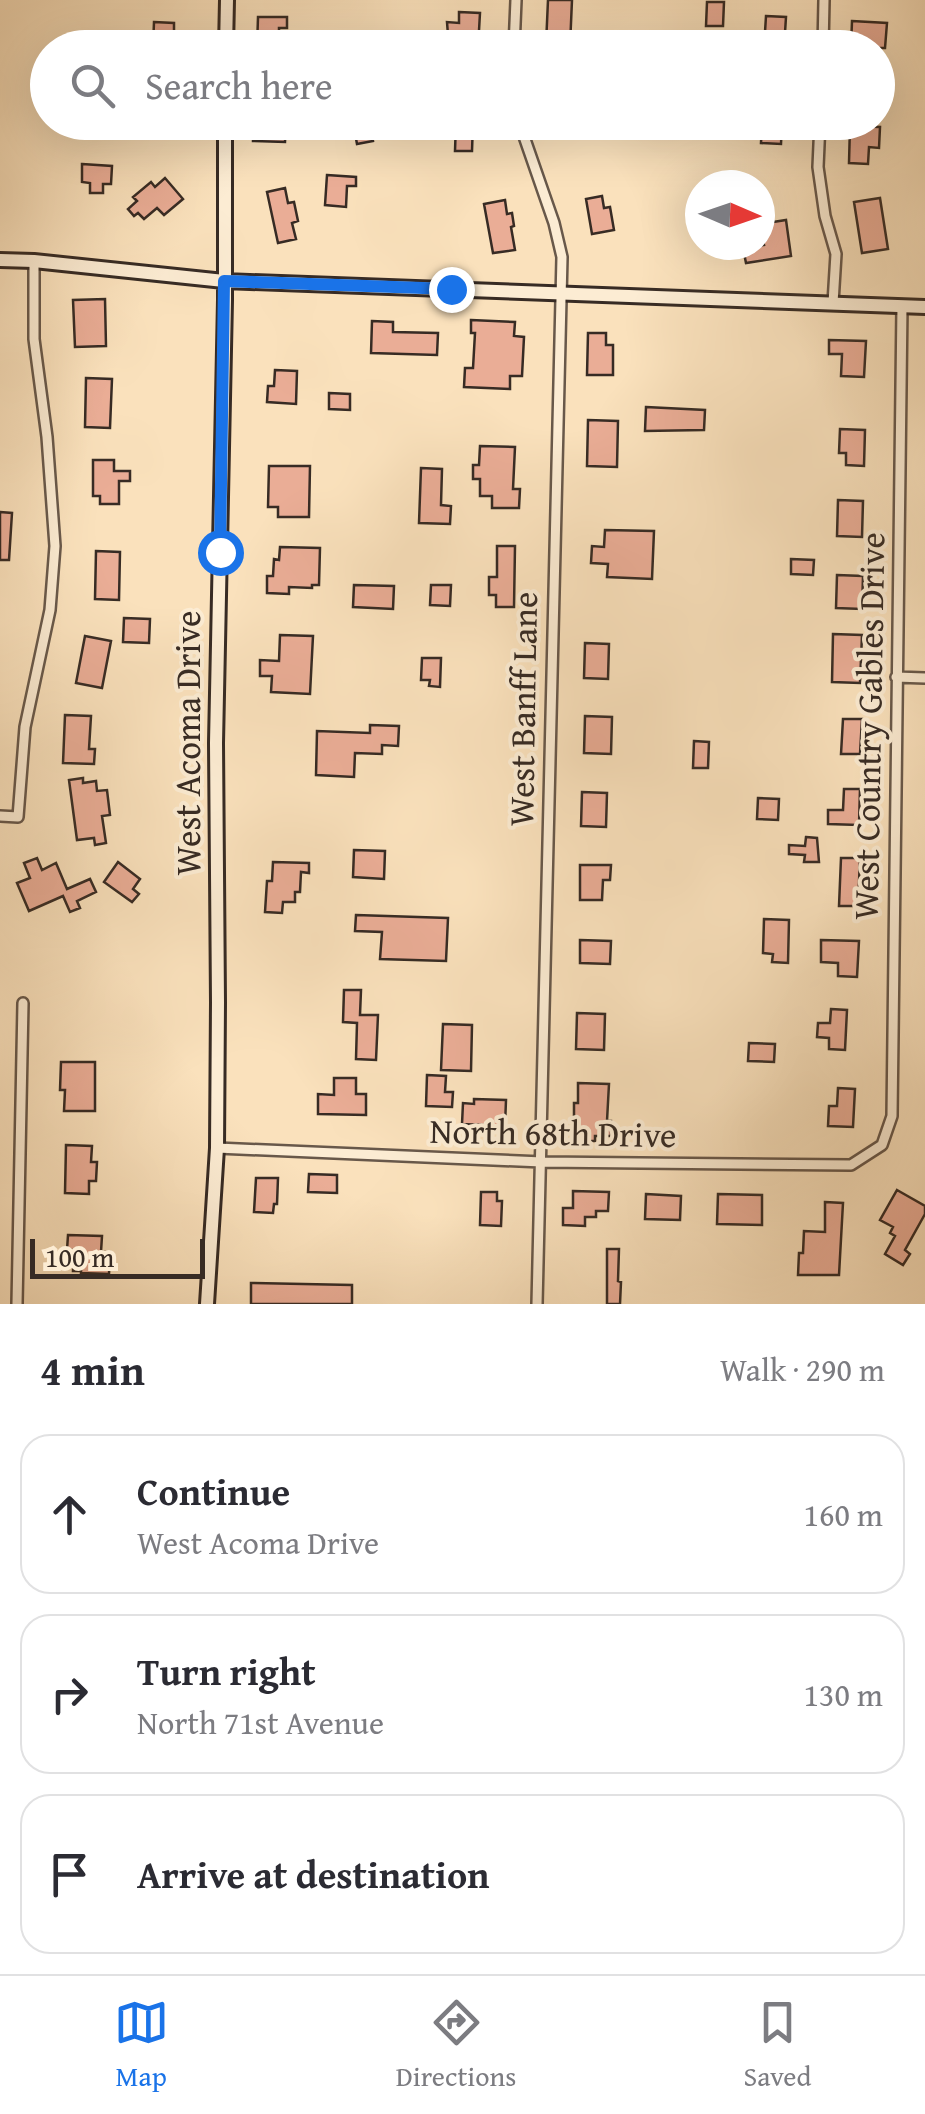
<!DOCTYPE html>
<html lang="en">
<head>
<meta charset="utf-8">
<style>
	:root { --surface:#fff; --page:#f2f2f3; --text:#2b2b33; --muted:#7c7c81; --line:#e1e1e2; --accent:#1a73e8 }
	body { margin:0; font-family:"Gentium Book Plus",serif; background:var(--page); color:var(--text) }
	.compass { position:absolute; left:685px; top:170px; width:90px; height:90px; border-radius:50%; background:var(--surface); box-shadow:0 10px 40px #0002; rotate:92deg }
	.scale { position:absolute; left:30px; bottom:25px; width:175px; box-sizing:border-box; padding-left:10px; border:5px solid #372b24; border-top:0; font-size:28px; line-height:35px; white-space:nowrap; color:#372b24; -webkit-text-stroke:8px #fcecd3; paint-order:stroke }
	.stop { position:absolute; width:30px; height:30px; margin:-22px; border:8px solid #1a73e8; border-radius:50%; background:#fff }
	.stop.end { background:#1a73e8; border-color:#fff; box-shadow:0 2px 10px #0008 }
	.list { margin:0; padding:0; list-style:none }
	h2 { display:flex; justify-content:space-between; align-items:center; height:130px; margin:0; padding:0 40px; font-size:42px }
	h2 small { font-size:32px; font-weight:400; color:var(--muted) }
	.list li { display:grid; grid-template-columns:65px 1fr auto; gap:30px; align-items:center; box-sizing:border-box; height:160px; margin:0 20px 20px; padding:0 20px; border:2px solid var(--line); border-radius:30px }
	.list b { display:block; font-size:38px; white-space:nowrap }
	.list p { margin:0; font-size:32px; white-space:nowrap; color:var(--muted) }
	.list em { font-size:32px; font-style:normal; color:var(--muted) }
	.icon { flex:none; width:55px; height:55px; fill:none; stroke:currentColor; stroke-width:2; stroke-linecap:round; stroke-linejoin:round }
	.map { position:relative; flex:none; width:925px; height:1304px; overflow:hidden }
	.search { position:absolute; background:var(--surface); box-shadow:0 10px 40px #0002; left:30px; right:30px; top:30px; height:110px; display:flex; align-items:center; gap:25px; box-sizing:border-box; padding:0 35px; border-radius:55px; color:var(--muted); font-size:38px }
	.sheet { height:670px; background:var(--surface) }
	nav { display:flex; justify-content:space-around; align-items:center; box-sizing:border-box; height:140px; border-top:2px solid var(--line); background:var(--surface); font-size:28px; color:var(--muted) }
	nav a { display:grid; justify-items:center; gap:5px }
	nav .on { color:var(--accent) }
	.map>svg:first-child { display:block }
</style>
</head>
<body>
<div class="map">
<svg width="925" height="1304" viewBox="0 0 925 1304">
	<rect width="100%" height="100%" fill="#fae1bc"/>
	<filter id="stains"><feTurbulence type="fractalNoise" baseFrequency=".002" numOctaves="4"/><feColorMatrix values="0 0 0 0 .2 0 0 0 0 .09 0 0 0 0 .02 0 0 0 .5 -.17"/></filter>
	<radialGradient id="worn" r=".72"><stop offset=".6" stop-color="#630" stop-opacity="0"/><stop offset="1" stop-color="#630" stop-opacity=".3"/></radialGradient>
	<path fill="#eaad96" stroke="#372b24" stroke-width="2.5" d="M548,0H572L570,46L546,45Z
		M707,2H724L723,26H706Z
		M459,12L480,13L478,48H449L447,22L459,23Z
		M766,16L786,17L784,48H764Z
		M258,17H287V28H279V48H257Z
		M852,21L887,23L885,48H851Z
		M154,22L174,23V48H153Z
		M253,122H286L285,142L253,141Z
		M344,122H370L373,141L357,144L355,133L346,134Z
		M456,122H473L472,151H455Z
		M546,122H570V137L545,136Z
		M762,122H782L781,144L761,143Z
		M850,126L880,127L879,148L869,147L868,164L849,163Z
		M82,164L112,166L111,184H103V193H90V183L82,182Z
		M327,175L356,177V186H347L346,207L325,205Z
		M165,178L183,199L164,215L157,208L144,219L138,213L134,216L128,209L137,201L133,197L151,182L155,187Z
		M285,188L288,203L294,202L298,221L292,223L296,239L278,243L267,192Z
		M602,196L604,208L610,207L614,230L592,234L586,199Z
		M880,198L888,249L862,253L854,202Z
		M505,200L507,214L512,213L514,226L511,227L515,250L493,253L484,204Z
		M786,220L791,256L746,263L743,248L764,245L760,224Z
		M105,299L106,346L75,347L73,300Z
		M471,320L515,322L514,336L524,337L522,376H510V389L464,387L465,368H473L475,333H471Z
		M372,321L393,322V332L438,333L437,355L371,353Z
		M588,333H606V345H613V375H587Z
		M829,340L866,341L864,377L841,376L842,354H829Z
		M275,370L297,371L296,404L267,402L268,386H274Z
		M86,378L112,379L110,428L85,427Z
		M329,393L350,394V410L329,409Z
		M646,407L705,410L704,430L645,431Z
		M588,420L618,421L617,467L587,466Z
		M840,429L865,430L864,466L846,465V453H839Z
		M480,446L515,447L513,489H520L519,508H492V496H480V479H473V465H479Z
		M93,460H114V471H130V481H119V504H100V496H93Z
		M269,466H310L309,517H278V507H268Z
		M421,468L442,469L441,505L451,506L450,524L419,523Z
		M838,500L863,501L862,537L837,536Z
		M0,512L12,513L9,560H0Z
		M605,530L654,531L652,579L607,577L608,564L591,563L592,546L604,547Z
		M497,546H515L514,607H496V595H489V577H497Z
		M280,547L320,548L319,585H312V588L289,587V594L267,593V576H273L274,559L279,560Z
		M96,551L120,552L119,600L95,599Z
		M791,559L814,560L813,575L791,574Z
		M837,575L863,576L862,609L836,608Z
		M354,585L394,586L393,609L353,607Z
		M431,585H451L450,606L430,605Z
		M124,618L150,619L149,643L123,642Z
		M833,634L862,635L860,683L832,682Z
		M280,635L313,636L310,694L271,692L272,676H260V660L279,661Z
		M85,636L111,641L102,688L76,683Z
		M585,643L609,644L608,679L584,678Z
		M422,658H441L440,687L429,686L430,680H421Z
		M65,715L91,716L89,749H95L94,764L63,763Z
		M585,716L612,717L611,754L584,753Z
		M843,719H862L860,754H841Z
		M370,725L399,726L398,746L382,745V754L355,753L354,777L316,775L317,731L370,733Z
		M694,741L709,742L708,768H693Z
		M83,778V783L96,781L97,791L107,790L110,815L102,816L106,843L95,845L94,838L77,840L69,780Z
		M844,789H860L859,825L828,824V810H843Z
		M582,792L607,793L606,827L581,826Z
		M758,798L779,799L778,820L757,819Z
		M806,837L817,838L819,862H804L805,855L789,854V845L805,846Z
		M354,850L385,851L384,879L353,877Z
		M37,858L42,870L56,863L67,889L90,879L96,892L77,901L80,908L70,912L63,896L29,911L17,883L30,878L24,863Z
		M841,858H860L858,906H839Z
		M118,862L140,879L133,889L139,894L132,902L104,882Z
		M273,862L309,863V873L301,872L300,892H295V902H283L282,913L265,912L267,881H272Z
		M580,865H611L610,880H603L602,900H580Z
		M356,915L448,918L446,961L380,959L382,932L355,931Z
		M764,919L789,920L788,963L772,962L773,954L763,953Z
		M580,940L611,941L610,964L580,963Z
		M821,940L859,941L857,977L838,976V963L821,962Z
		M344,990H361L360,1015H378L376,1060L356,1059L357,1023L343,1022Z
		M831,1009L847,1010L845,1050L829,1049V1038L817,1037L818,1023H830Z
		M577,1013L605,1014L604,1050L576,1049Z
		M443,1024L472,1025L471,1071L441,1070Z
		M749,1043L775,1044L774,1062L748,1061Z
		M61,1062H95V1111H64L65,1090H60Z
		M427,1075L446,1076L445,1092H453L452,1107L426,1106Z
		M334,1078H356V1094H366V1115L318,1114V1094L334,1095Z
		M578,1083L609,1084L607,1121H611V1136H595V1141H578V1125H574V1103H578Z
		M838,1088L855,1089L853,1127L828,1126L829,1106H837Z
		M474,1099L506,1100L505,1126L462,1124L463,1103L474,1104Z
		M66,1145L92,1146L91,1162H97L96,1181H89V1194L65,1193Z
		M309,1174L337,1175V1193L308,1192Z
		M256,1178H278L277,1204H274L273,1213L254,1212Z
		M897,1190L925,1206V1214L905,1250L910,1254L903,1265L885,1254L895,1236L890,1233L893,1227L880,1220Z
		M573,1191L609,1192L608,1211H596V1217H585V1226L563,1225V1208H573Z
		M481,1192H497V1201H502L501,1226L480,1225Z
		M646,1194L681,1196L680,1220L645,1219Z
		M718,1194L762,1195V1225L717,1224Z
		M825,1202L843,1203L839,1275H798L799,1253H803L804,1231L825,1232Z
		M68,1235L102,1236L101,1252H110L109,1274L81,1273V1271H73L74,1250H67Z
		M607,1249H619L618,1281L621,1282L620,1304H607Z
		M251,1283L352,1285V1304H251Z"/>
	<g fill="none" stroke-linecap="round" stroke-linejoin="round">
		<defs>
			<path id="street" d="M514,48L516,0
				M823,48L824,0
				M519,122L554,223L562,257L537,1304
				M820,122L818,167L825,216L836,254L833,303
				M896,677L925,678
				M0,816L18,817L25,727L50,610L55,546L47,437L34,339V261
				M217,1148L542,1162L851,1165L882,1145L892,1116L902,306
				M17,1304L23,1003"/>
			<path id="secondary" d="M226,48L227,0
				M0,260L34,261L224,281L925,307
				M207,1304L217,1148L218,1002L216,743L225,300V122"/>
		</defs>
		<use href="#street" stroke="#68584a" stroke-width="14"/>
		<use href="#secondary" stroke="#372b24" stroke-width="18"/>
		<use href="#street" stroke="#fcecd3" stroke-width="9"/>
		<use href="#secondary" stroke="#fcecd3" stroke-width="12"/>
	</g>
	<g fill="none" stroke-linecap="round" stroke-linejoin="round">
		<path stroke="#1a73e8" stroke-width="12" d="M220,552L224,281L451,289"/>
	</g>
	<g text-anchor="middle" stroke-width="8" stroke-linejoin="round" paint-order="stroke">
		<g font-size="35" fill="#372b24" stroke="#fcecd3">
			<text transform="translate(523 709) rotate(-89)" y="12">West Banff Lane</text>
			<text transform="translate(869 726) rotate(-89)" y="12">West Country Gables Drive</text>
			<text transform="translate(188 743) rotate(-90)" y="12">West Acoma Drive</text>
			<text transform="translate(553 1133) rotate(1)" y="12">North 68th Drive</text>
		</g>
	</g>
	<rect width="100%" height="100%" filter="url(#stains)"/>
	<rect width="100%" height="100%" fill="url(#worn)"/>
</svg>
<svg class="compass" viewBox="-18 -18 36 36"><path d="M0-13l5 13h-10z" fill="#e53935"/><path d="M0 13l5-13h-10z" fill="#7c7c81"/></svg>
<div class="scale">100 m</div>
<div class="stop" style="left:220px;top:552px"></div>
<div class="stop end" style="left:451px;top:289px"></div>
<div class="search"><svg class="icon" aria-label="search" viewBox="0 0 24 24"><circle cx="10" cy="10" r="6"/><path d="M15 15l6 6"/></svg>Search here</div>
</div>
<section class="sheet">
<h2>4 min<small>Walk · 290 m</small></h2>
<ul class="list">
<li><svg class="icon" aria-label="ahead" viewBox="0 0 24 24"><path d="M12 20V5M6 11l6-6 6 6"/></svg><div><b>Continue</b><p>West Acoma Drive</p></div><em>160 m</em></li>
<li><svg class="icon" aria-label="right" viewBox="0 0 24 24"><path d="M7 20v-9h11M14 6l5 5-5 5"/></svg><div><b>Turn right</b><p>North 71st Avenue</p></div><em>130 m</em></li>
<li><svg class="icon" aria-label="arrive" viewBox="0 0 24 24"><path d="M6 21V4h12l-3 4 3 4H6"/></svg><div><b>Arrive at destination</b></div></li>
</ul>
</section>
<nav>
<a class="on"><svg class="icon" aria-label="map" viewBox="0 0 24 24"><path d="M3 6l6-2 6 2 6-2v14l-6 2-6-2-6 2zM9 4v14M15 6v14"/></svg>Map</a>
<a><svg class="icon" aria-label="directions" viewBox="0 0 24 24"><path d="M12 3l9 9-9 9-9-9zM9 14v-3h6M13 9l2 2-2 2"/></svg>Directions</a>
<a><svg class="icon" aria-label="saved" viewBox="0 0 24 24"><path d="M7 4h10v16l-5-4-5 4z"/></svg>Saved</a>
</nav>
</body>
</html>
